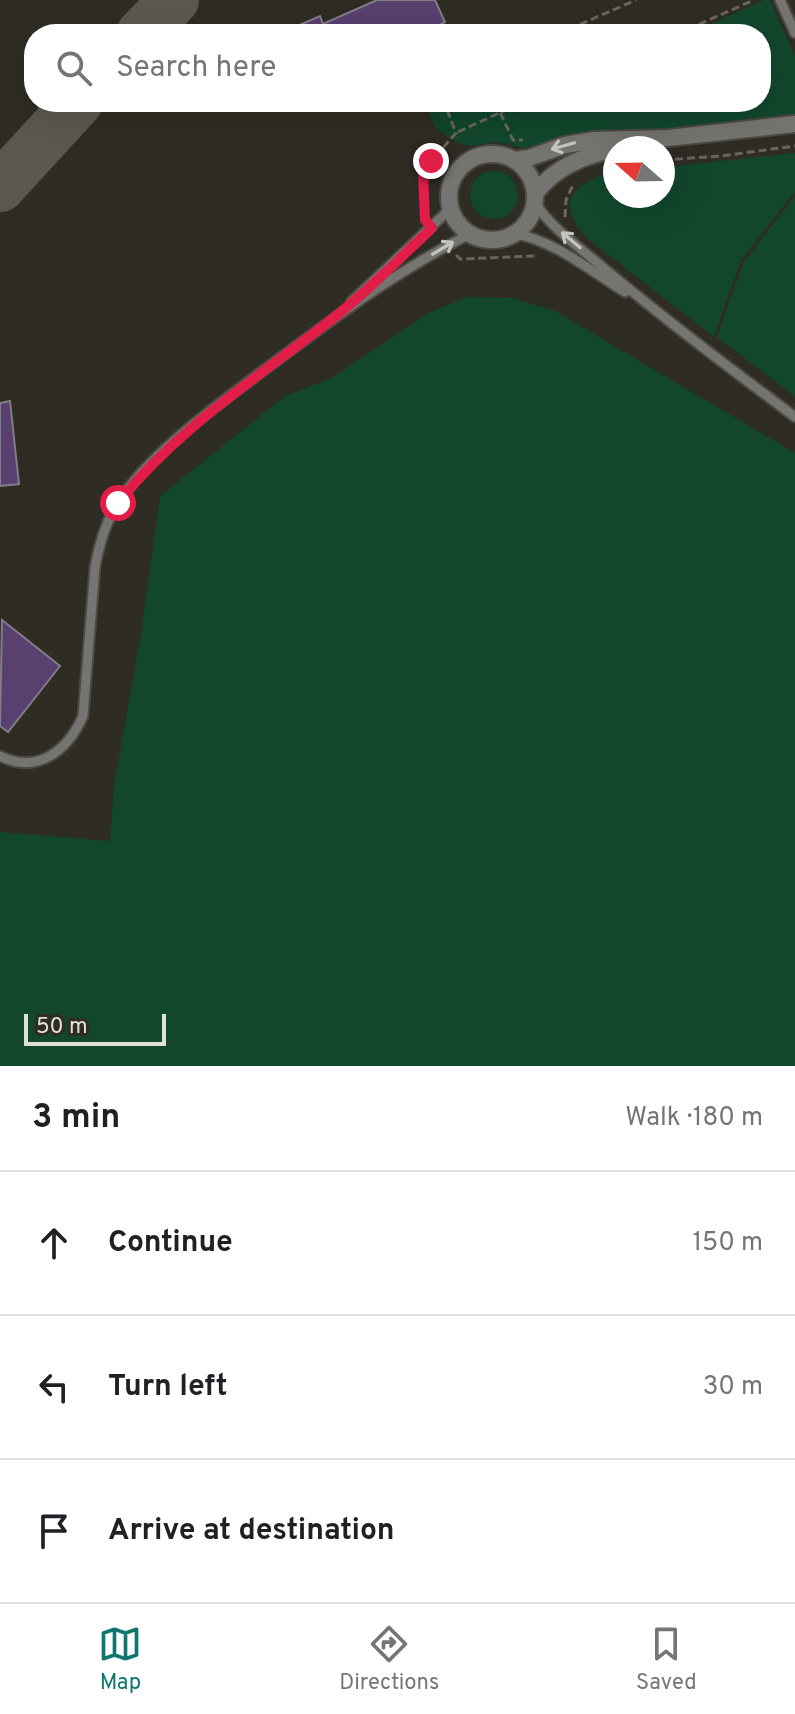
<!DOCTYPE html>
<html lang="en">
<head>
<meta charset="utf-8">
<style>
	:root { --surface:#fff; --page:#f2f2f2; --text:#202124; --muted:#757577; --line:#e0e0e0; --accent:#0f766e }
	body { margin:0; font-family:Overpass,sans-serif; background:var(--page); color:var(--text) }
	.compass { position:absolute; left:603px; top:136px; width:72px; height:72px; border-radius:50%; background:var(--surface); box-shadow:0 8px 32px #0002; rotate:290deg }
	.scale { position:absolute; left:24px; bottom:20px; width:142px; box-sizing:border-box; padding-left:8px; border:4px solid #e1dfda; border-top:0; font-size:22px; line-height:28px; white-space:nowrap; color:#e1dfda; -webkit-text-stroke:6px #2f2c24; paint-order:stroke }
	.stop { position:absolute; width:24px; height:24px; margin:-18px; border:6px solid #e11d48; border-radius:50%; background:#fff }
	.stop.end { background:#e11d48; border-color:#fff; box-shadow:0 2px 8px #0008 }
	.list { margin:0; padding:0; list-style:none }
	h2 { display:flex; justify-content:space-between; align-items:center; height:104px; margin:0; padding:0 32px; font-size:34px }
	h2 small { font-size:26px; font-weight:400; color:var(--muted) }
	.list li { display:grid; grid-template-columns:52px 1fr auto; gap:24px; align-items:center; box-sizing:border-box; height:144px; padding:0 32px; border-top:2px solid var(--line) }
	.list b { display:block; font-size:30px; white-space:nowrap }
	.list em { font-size:26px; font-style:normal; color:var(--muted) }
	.icon { flex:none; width:44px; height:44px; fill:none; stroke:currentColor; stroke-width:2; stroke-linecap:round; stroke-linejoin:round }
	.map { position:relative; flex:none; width:795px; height:1066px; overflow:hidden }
	.search { position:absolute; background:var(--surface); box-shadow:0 8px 32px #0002; left:24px; right:24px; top:24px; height:88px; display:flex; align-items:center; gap:20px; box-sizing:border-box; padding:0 28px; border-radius:32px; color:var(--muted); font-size:30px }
	.sheet { height:536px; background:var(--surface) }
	nav { display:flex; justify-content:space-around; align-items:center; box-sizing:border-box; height:112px; border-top:2px solid var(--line); background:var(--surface); font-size:22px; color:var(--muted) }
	nav a { display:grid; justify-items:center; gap:4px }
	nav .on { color:var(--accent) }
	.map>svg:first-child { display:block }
</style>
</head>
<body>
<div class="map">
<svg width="795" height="1066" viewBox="0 0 795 1066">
	<rect width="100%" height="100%" fill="#2f2c24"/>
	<path fill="#12462d" d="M764,0H770L795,56V114L579,138L522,148L497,142L470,146L456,142L435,127L425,102H485L491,113L502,108L500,102H511L516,113L539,102H761V34H689Z
		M795,153V192L741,260L714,337L588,239C553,203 573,183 615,171V196H663V167Z
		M470 195a24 24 0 1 1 48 0a24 24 0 1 1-48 0Z
		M795,196V397L717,337L743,263Z
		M467,297L513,298L555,311L795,453V1066H0V832L110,841L114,785L141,634L160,496L285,396L332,378L430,312Z"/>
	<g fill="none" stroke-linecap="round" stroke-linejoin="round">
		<path stroke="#5b5851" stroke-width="50" d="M141,34L174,0
			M0,187L78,102"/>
	</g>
	<path fill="#58406f" stroke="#827d87" stroke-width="2" d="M377,0H435L445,22L436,27L438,31L432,34H290L288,30L320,16L323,24Z
		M10,401L19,484L0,486V403Z
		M2,620L60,666L8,732L0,726Z"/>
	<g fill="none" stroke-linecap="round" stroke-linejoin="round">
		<defs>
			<path id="service" d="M780,0L795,33
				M535,203C553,230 582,249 606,270C667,321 731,369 795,417
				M515,234C554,240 592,272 625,292
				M351,302L451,208
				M0,756C38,775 68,750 83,716L95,567C99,545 105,524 117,504C147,456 211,410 256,376C324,325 394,272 470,234"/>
			<path id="minor" d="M449 197a43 43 0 1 1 86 0a43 43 0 1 1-86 0Z
				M515,160L529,158L565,145L594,140L668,138L795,124
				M535,194C554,167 584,156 615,149"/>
		</defs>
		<use href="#service" stroke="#4b4941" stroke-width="13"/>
		<use href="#minor" stroke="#4b4941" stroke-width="20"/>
		<path stroke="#68655e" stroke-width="3" stroke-dasharray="8 4" stroke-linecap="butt" d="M558,34L636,0
			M677,34L754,0
			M495,102L513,140H523
			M458,132L523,102
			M663,160L721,156L795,146
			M425,212L423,171L456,133L444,102
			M565,217L566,200L574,183
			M456,255L460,259L535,256"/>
		<use href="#service" stroke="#767470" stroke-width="9"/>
		<use href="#minor" stroke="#767470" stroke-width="16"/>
	</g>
	<defs><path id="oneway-shaft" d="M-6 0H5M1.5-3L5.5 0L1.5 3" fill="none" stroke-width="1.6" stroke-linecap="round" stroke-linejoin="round" transform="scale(2)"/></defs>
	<g stroke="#c6c4c0">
		<use href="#oneway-shaft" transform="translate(563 146) rotate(164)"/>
		<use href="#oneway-shaft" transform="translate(571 240) rotate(-140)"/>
		<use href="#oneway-shaft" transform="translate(443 248) rotate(-31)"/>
	</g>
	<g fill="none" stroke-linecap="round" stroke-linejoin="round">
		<path stroke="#e11d48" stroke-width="10" d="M118,503C176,430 254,380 327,323C364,295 398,260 432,228L425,220L423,171L431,161"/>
	</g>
</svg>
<svg class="compass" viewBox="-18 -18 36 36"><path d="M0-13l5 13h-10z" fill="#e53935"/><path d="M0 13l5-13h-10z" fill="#757577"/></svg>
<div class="scale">50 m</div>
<div class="stop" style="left:118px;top:503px"></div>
<div class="stop end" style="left:431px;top:161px"></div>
<div class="search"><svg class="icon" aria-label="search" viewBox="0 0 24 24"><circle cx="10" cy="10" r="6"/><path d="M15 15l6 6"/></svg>Search here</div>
</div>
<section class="sheet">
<h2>3 min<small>Walk · 180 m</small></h2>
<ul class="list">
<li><svg class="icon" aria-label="ahead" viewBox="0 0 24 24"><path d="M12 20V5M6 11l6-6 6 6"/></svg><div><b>Continue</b></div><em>150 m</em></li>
<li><svg class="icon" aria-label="left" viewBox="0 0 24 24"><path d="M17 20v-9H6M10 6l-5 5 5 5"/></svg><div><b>Turn left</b></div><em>30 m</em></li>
<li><svg class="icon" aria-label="arrive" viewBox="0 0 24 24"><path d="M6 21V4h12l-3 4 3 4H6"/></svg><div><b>Arrive at destination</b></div></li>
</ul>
</section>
<nav>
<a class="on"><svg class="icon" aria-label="map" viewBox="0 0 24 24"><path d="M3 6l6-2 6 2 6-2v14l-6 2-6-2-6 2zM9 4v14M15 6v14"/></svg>Map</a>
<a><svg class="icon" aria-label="directions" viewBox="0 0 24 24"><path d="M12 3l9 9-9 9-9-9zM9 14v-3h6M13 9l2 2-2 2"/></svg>Directions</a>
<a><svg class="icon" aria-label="saved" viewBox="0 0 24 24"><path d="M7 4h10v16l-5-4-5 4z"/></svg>Saved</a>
</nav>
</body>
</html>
